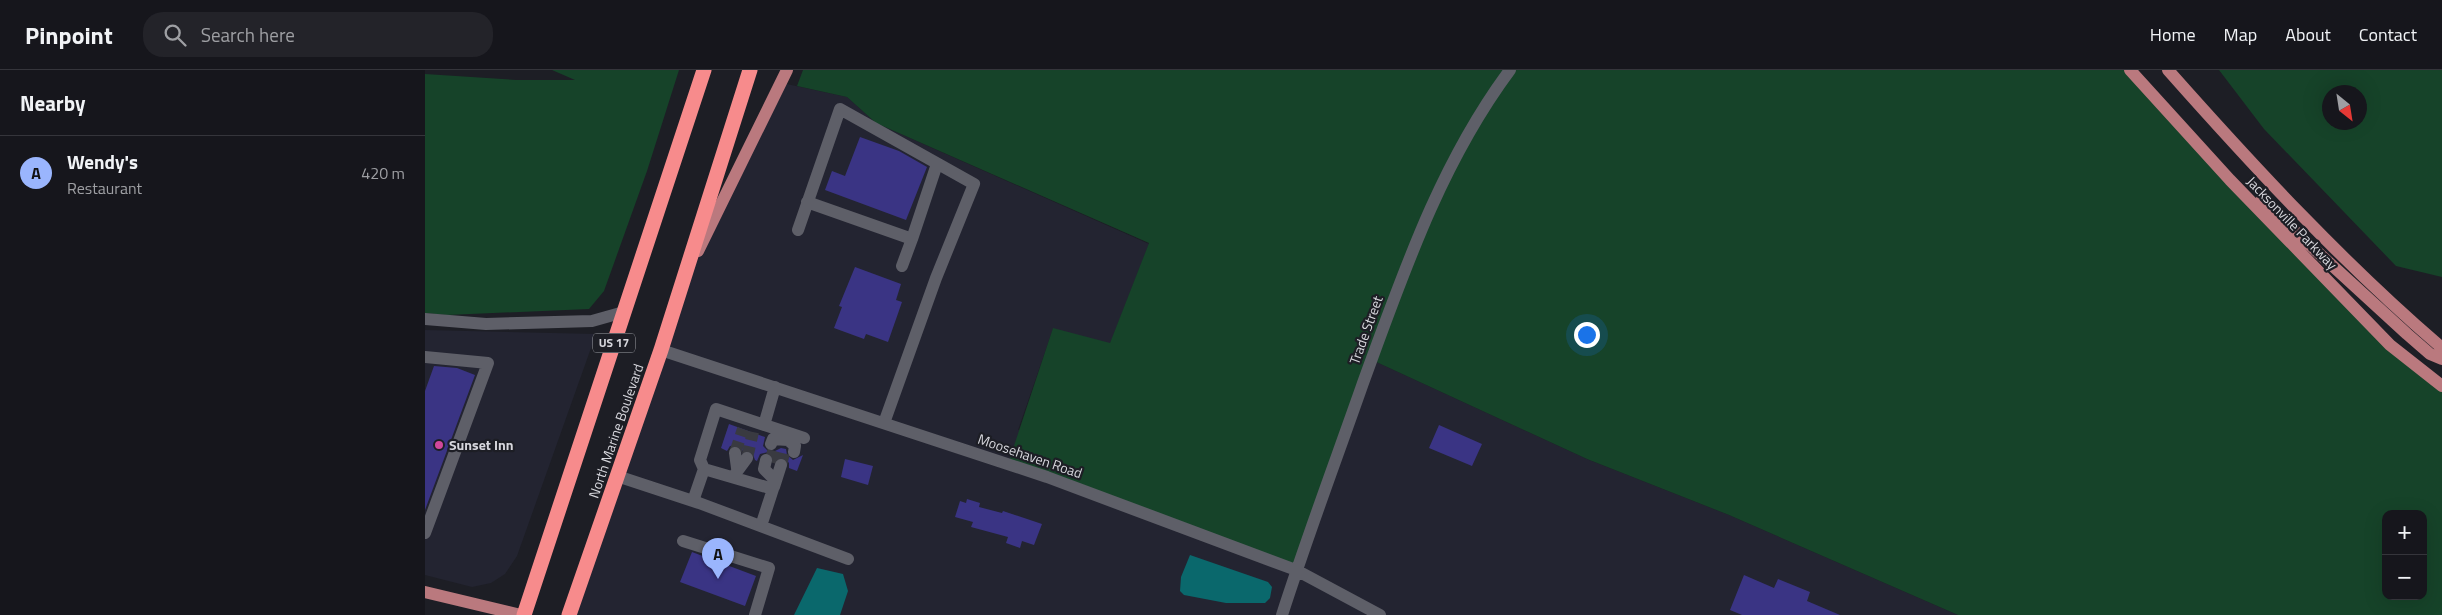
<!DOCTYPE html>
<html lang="en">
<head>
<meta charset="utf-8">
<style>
	:root { --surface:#16161c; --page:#232329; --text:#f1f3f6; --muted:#9e9fa3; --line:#35353b; --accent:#9ab5fd }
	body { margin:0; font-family:"Titillium Web",sans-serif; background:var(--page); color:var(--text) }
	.controls { position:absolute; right:15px; bottom:15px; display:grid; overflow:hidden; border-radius:10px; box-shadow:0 5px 20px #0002 }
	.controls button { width:45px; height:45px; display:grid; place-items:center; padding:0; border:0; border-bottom:1px solid var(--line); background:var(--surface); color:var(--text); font:25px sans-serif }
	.compass { position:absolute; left:1897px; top:15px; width:45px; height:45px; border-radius:50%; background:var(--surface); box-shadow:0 5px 20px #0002; rotate:150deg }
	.you { position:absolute; left:1161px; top:264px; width:18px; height:18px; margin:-12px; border:4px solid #fff; border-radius:50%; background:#1a73e8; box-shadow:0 0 0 8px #1a73e833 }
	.badge { display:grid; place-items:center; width:32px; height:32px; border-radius:50%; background:var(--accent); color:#111; font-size:16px; font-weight:700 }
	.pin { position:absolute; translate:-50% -41px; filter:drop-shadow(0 1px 2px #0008) }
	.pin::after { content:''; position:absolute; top:26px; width:18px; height:15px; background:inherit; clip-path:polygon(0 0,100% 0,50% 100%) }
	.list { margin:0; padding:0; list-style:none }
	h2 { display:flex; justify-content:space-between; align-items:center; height:65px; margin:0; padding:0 20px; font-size:21px }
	h2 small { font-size:16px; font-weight:400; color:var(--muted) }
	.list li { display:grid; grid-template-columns:32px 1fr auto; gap:15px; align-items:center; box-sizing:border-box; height:75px; padding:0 20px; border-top:1px solid var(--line) }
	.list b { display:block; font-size:19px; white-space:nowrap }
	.list p { margin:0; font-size:16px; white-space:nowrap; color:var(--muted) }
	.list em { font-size:16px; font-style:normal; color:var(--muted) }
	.icon { flex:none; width:28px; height:28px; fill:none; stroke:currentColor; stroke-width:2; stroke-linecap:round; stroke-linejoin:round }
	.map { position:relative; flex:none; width:2017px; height:545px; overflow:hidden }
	header { display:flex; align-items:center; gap:30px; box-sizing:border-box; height:70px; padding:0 25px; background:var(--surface); border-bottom:1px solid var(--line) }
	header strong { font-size:24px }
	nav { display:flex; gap:28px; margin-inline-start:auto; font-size:18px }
	.search { width:350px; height:45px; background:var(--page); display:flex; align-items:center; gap:12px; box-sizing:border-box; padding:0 18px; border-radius:20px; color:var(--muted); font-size:19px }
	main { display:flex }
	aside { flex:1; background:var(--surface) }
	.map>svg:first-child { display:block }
</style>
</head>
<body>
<header>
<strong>Pinpoint</strong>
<div class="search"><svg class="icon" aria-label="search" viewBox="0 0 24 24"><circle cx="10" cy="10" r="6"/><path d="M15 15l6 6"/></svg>Search here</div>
<nav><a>Home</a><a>Map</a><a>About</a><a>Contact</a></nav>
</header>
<main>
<aside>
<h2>Nearby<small></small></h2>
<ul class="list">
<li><span class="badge">A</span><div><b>Wendy's</b><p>Restaurant</p></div><em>420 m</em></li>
</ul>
</aside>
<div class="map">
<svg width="2017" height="545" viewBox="0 0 2017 545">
	<rect width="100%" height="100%" fill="#1d1e25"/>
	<path fill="#232431" d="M357,13L422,27L451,53L724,174L685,274L628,259L593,360L947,290L1162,389L1304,445L1533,545H144L259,208Z
		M0,260L171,264L92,486L80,504L66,513L47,517L0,505Z"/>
	<path fill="#164329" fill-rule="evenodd" d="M127,0H254L222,101L179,221L164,239L22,245L0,243V4L91,10H150Z
		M378,0H1705L1965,275L2017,316V545H1533L1304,445L1162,389L947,290L871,500L583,394L628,258L685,273L724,173L451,53L422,27L372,16ZM1961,444H1998V526H1961Z
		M1794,0H2017V207L1971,196L1839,59ZM1934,22V52H1904V22Z"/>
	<path fill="#0a686c" d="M765,485L843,512L847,517L845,528L840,533H801L759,525L755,521L756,507Z
		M392,498L418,504L423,521L415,545H369Z"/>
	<path fill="#3a3484" d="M435,67L474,81L502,97L481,150L400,120L407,101L420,106Z
		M430,197L476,214L471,230L477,232L463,272L441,264L439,269L409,258L417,237L414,236Z
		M9,296L32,298L50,305L0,440V321Z
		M304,354L340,367L338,376L343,381L348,382L356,378L361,379L362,385L368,390L378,385L372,401L364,398V393L359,387H354L349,391L347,384L343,382L335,384L332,391L330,390L327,382L318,381L313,375L305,376L302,381L296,378Z
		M1014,355L1057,374L1047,396L1004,378Z
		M420,389L448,396L443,415L416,407Z
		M542,429L555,433L554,437L577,443L578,441L617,454L609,475L597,471L595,478L581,473L583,467L546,457L548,452L530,447L535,431L541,433Z
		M267,482L331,506L320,536L255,512Z
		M1319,505L1349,518L1353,509L1385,522L1382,531L1415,545H1317L1305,540Z"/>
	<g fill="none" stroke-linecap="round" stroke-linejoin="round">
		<path stroke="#393a41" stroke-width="12" stroke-dasharray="12 6" stroke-linecap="butt" d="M310,383L318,359
			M322,388L328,362
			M345,392L350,375
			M356,395L360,379"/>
		<path stroke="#5e5f68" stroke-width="12" d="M382,132L487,169L477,196
			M373,160L415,39L549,114L511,208L459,353
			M487,169L512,94
			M0,249L61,254L167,251L199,242
			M236,280L622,407L871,500L955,545
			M0,287L63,293L0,463
			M339,355L350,317
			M346,374L348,369L363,370L370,376L369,382
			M310,383L312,398
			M341,390L339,399L350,410
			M279,399L275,390L291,339L379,368
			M192,406L274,433L423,489
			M308,407L322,388
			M349,417L356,395
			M268,431L279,399L348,419L336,456
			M258,471L344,498L330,545
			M857,545C882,467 911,390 938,313C978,204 1015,94 1085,0"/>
		<path stroke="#ba797e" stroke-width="12" d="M1705,0L1805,110L1965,275L2017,316
			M1743,0C1829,97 1918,193 2017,278
			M1835,132L1851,144L1982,264L2005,284L2017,289
			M273,181L362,0
			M0,522L96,545"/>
		<path stroke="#f78b8c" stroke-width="15" d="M99,545L279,0
			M144,545L236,280L325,0"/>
	</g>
	<circle fill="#d1479c" stroke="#1d1e25" stroke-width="2" cx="14" cy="375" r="5"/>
	<g text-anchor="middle" stroke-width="4.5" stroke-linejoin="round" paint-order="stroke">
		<rect fill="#1d1e25" stroke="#9fa0a6" stroke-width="1" x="168" y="263.5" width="42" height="19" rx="4"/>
		<g font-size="12" font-weight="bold" fill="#d7d7dd">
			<text x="189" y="277">US 17</text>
		</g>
		<g font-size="14" fill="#d7d7dd" stroke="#1d1e25">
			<text transform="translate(1867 153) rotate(46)" y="5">Jacksonville Parkway</text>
			<text transform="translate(941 260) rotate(-70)" y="5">Trade Street</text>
			<text transform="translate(191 361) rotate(-71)" y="5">North Marine Boulevard</text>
			<text transform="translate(605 386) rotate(19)" y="5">Moosehaven Road</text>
		</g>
		<g font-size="14" font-weight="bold" fill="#d7d7dd" stroke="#1d1e25" text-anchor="start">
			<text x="24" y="380">Sunset Inn</text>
		</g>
	</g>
</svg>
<div class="controls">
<button>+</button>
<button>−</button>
</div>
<svg class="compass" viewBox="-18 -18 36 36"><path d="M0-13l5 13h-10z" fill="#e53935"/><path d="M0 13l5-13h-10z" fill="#9e9fa3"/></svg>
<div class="you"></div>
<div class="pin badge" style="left:293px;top:509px">A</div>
</div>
</main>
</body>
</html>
